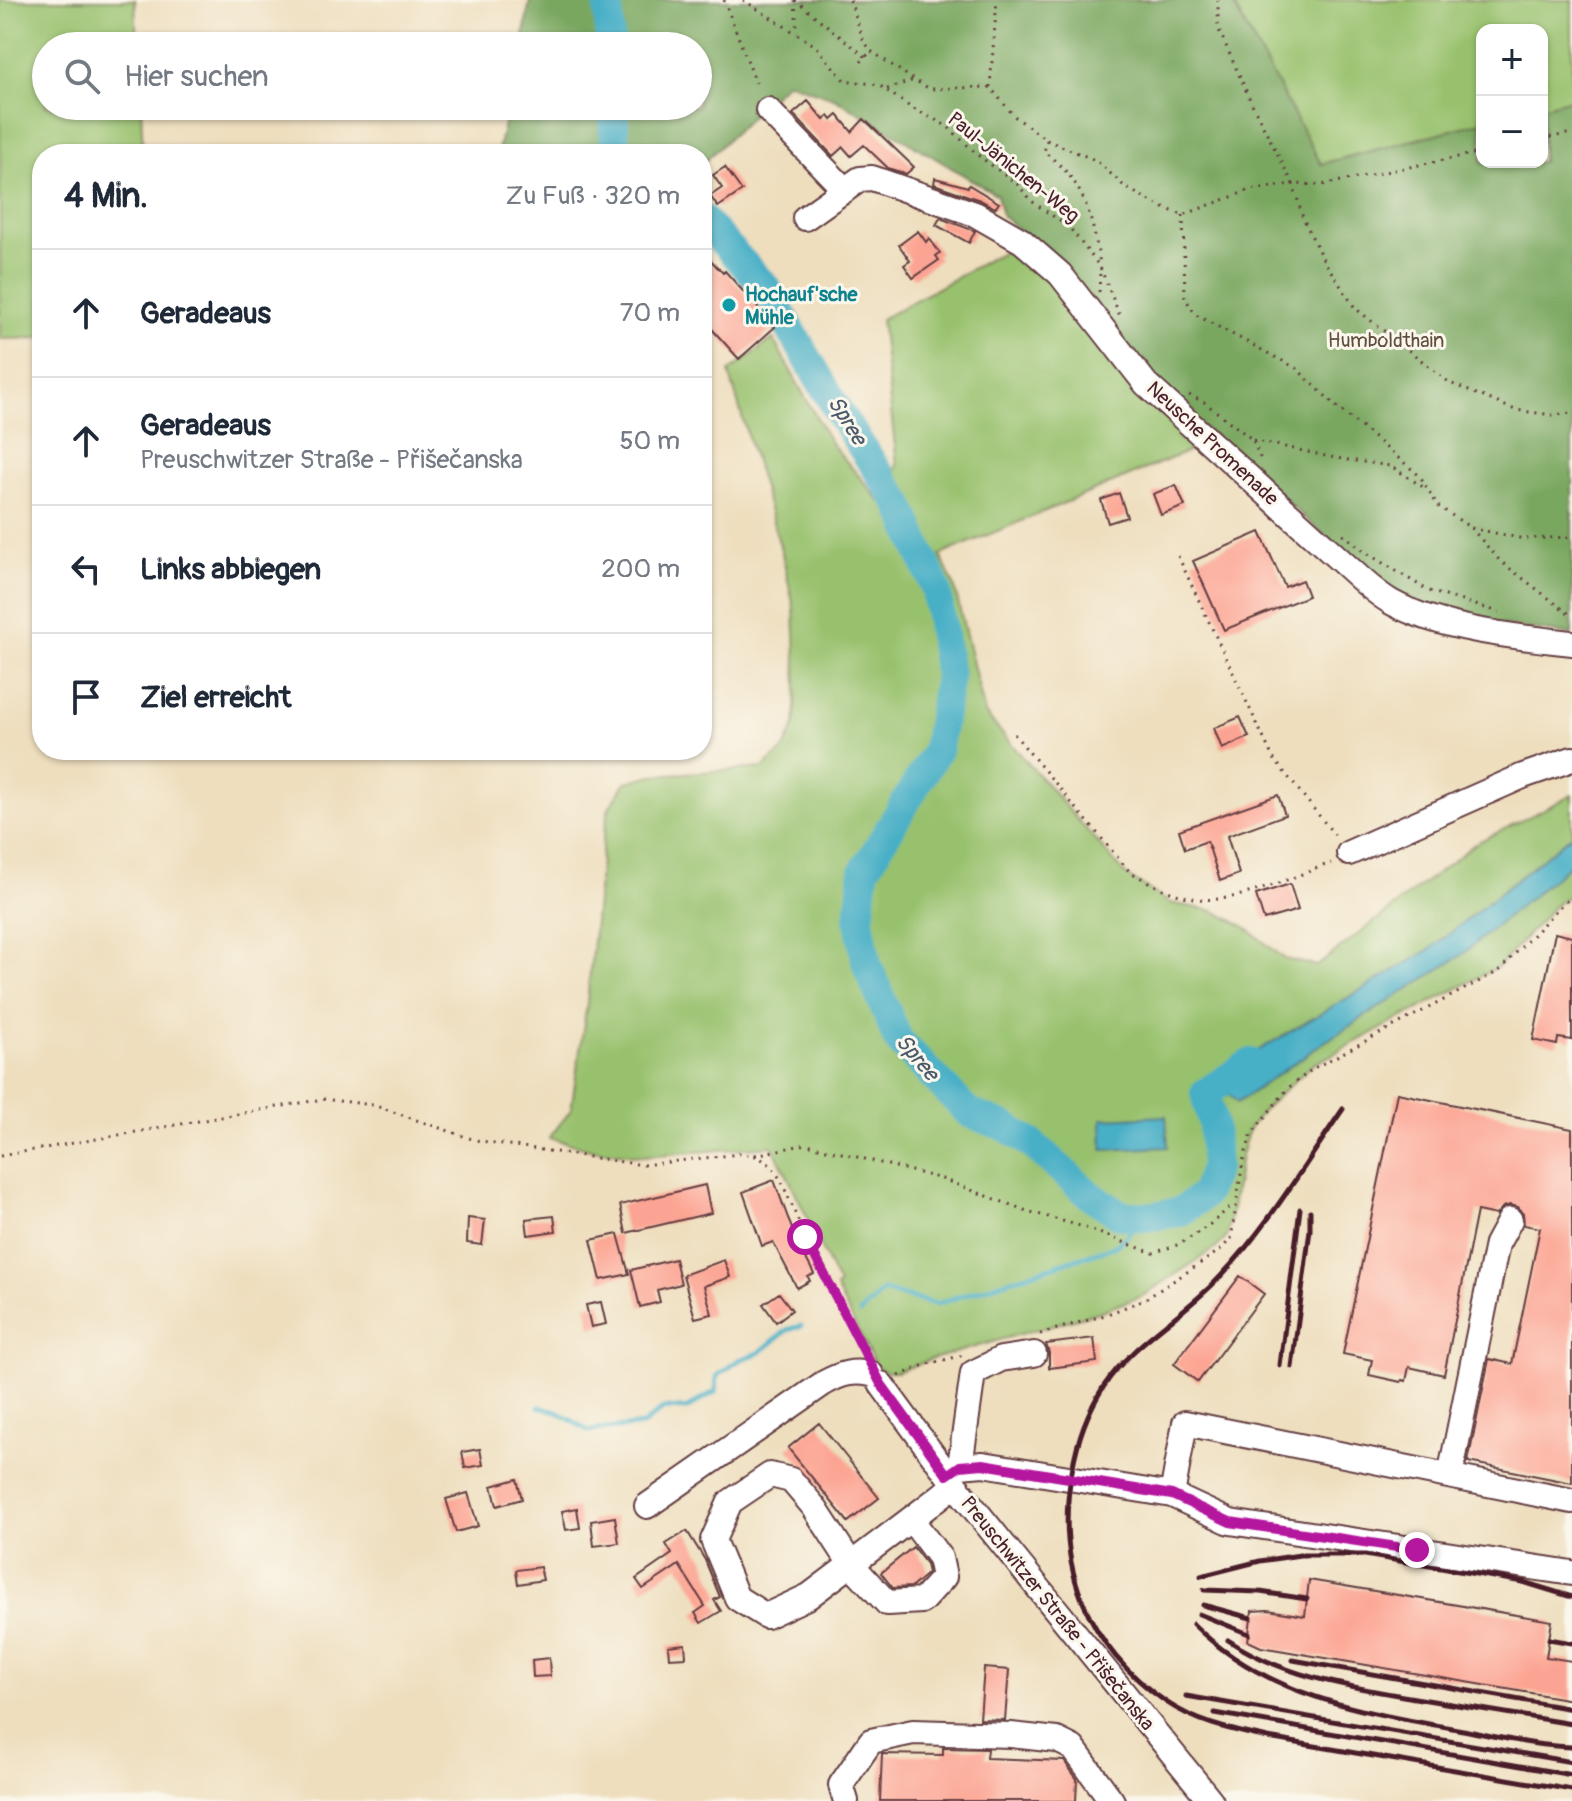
<!DOCTYPE html>
<html lang="de">
<head>
<meta charset="utf-8">
<style>
	:root { --surface:#fff; --page:#f2f2f3; --text:#1f2937; --muted:#747a83; --line:#e0e1e3 }
	body { margin:0; font-family:Pangolin,sans-serif; background:var(--page); color:var(--text) }
	.controls { position:absolute; right:24px; top:24px; display:grid; overflow:hidden; border-radius:16px; box-shadow:0 2px 6px #0004 }
	.controls button { width:72px; height:72px; display:grid; place-items:center; padding:0; border:0; border-bottom:2px solid var(--line); background:var(--surface); color:var(--text); font:40px sans-serif }
	.stop { position:absolute; width:24px; height:24px; margin:-18px; border:6px solid #b5179e; border-radius:50%; background:#fff }
	.stop.end { background:#b5179e; border-color:#fff; box-shadow:0 2px 8px #0008 }
	.list { margin:0; padding:0; list-style:none }
	h2 { display:flex; justify-content:space-between; align-items:center; height:104px; margin:0; padding:0 32px; font-size:34px }
	h2 small { font-size:26px; font-weight:400; color:var(--muted) }
	.list li { display:grid; grid-template-columns:52px 1fr auto; gap:24px; align-items:center; box-sizing:border-box; height:128px; padding:0 32px; border-top:2px solid var(--line) }
	.list b { display:block; font-size:30px; white-space:nowrap }
	.list p { margin:0; font-size:26px; white-space:nowrap; color:var(--muted) }
	.list em { font-size:26px; font-style:normal; color:var(--muted) }
	.icon { flex:none; width:44px; height:44px; fill:none; stroke:currentColor; stroke-width:2; stroke-linecap:round; stroke-linejoin:round }
	.map { position:relative; flex:none; width:1572px; height:1801px; overflow:hidden }
	.search { position:absolute; background:var(--surface); box-shadow:0 2px 6px #0004; left:32px; top:32px; width:680px; height:88px; display:flex; align-items:center; gap:20px; box-sizing:border-box; padding:0 28px; border-radius:44px; color:var(--muted); font-size:30px }
	.panel { position:absolute; background:var(--surface); box-shadow:0 2px 6px #0004; left:32px; top:144px; width:680px; height:616px; border-radius:32px }
	.map>svg:first-child { display:block }
</style>
</head>
<body>
<div class="map">
<svg width="1572" height="1801" viewBox="0 0 1572 1801">
	<rect width="100%" height="100%" fill="#fbf7ec"/>
	<filter id="ink" filterUnits="userSpaceOnUse"><feTurbulence type="fractalNoise" baseFrequency=".0125" numOctaves="2"/><feDisplacementMap in="SourceGraphic" scale="16" xChannelSelector="R" yChannelSelector="G"/><feConvolveMatrix kernelMatrix="1 2 1 2 8 2 1 2 1" color-interpolation-filters="sRGB"/></filter>
	<filter id="wash" filterUnits="userSpaceOnUse"><feTurbulence type="fractalNoise" baseFrequency=".006" numOctaves="4" result="noise"/><feDisplacementMap in="SourceGraphic" scale="32" xChannelSelector="R" yChannelSelector="G"/><feGaussianBlur stdDeviation="1.8" result="paint"/><feColorMatrix in="noise" values="0 0 0 0 0 0 0 0 0 0 0 0 0 0 0 0 0 1.4 0 .05"/><feComposite in="paint" operator="in"/></filter>
	<g filter="url(#wash)">
		<rect width="100%" height="100%" fill="#eedebe"/>
		<path fill="#98c16d" stroke="#71704c" stroke-width="2" d="M0,0H135L137,46H46V106H141L143,154H42V338L0,339Z
			M1234,0H1572V99L1542,107V30H1482V122L1321,164L1233,4Z
			M1013,246L1055,280L1201,446L940,555L954,585L985,714L1126,875L1170,903L1214,911L1244,926L1285,959L1317,966L1476,843L1572,795V893L1555,905L1498,967L1312,1065L1263,1110L1249,1129L1241,1155L1227,1237L1215,1249L1142,1296L1098,1312L929,1360L897,1372H886L876,1366L836,1288L839,1285C815,1238 797,1191 772,1146L643,1156L594,1150L549,1138L571,1110L587,1003L603,840L609,808L626,782L653,775L763,768L784,749L795,725L797,687L794,608L782,553L729,372L773,339L830,442L880,501L897,465L881,319Z"/>
		<path fill="#7aa760" stroke="#626346" stroke-width="2" d="M530,0H1234L1233,4L1321,164L1482,122V162H1542V107L1572,99V635L1438,616L1390,594L1151,380L1022,233L1002,215L997,195L834,98L787,82L702,164V154H497L508,106H698V46H522Z"/>
		<path fill="#47afc6" stroke="#486778" stroke-width="2" d="M1572,835V863L1459,957L1323,1043L1237,1103L1213,1077L1429,950Z
			M1166,1116L1168,1147L1103,1150L1102,1119Z"/>
		<g fill="none" stroke-linecap="round" stroke-linejoin="round">
			<path stroke="#47afc6" stroke-width="5" d="M860,1313L883,1291L936,1304L1116,1246L1146,1217
				M539,1407L556,1411L589,1431L643,1425L664,1408L686,1409L716,1391L717,1376L739,1360L759,1353L787,1330L801,1326"/>
			<path stroke="#47afc6" stroke-width="30" d="M608,0L610,46
				M613,106L615,150L620,154
				M702,219L767,289L841,416L900,504L936,589L949,676L937,750L864,871L859,920L867,965L898,1040L969,1113L1006,1127L1032,1144L1091,1196L1121,1215L1146,1217L1180,1212L1204,1195L1215,1167L1213,1125L1205,1093L1251,1063"/>
		</g>
		<g id="blocks">
			<path fill="#fca493" d="M808,101L824,120L829,116L832,120L838,115L852,132L864,119L914,167L906,174L888,168L864,145L851,156L843,147L833,156L793,114Z
				M725,167L742,191L718,207L710,196L722,188L713,175Z
				M935,178L968,187L969,185L999,203L995,208L980,200L934,184Z
				M940,218L975,231L969,243L936,225Z
				M918,231L926,242L929,238L940,253L936,256L939,260L913,278L904,265L910,261L899,245Z
				M702,251L723,273L725,271L775,327L739,359L702,318Z
				M1176,485L1185,506L1161,515L1153,494Z
				M1119,493L1127,517L1108,523L1101,500Z
				M1260,532L1285,587L1302,580L1308,596L1224,630L1193,561Z
				M1240,717L1249,737L1222,749L1214,728Z
				M1278,795L1285,815L1227,836L1239,874L1220,881L1207,841L1185,849L1179,830Z
				M1290,884L1298,910L1264,920L1256,895Z
				M1555,933L1572,937V1040L1558,1038L1557,1045L1533,1040Z
				M1397,1093L1572,1129V1483L1468,1462L1489,1359L1512,1364L1540,1228L1524,1225L1523,1213L1518,1207L1510,1205L1503,1207L1496,1215L1477,1211L1444,1375L1409,1367L1406,1381L1402,1380L1401,1382L1369,1375L1372,1360L1343,1354Z
				M774,1180L795,1237L814,1274L808,1277L810,1281L797,1288L773,1242L762,1246L743,1192Z
				M705,1185L711,1213L626,1233L620,1205Z
				M554,1216L556,1231L528,1235L526,1219Z
				M468,1218L485,1220L482,1245L467,1243Z
				M618,1234L629,1274L601,1280L591,1240Z
				M675,1259L681,1284L657,1290L660,1302L640,1307L631,1270Z
				M724,1260L730,1277L704,1286L712,1314L695,1318L683,1275Z
				M1240,1276L1264,1294L1198,1382L1174,1364Z
				M779,1293L792,1310L776,1322L763,1304Z
				M601,1302L606,1324L591,1327L586,1305Z
				M1094,1338L1097,1362L1049,1368V1353L1046,1344Z
				M819,1423L879,1498L848,1522L788,1448Z
				M480,1449L483,1465L465,1468L462,1452Z
				M517,1479L522,1499L497,1506L492,1486Z
				M468,1493L478,1526L456,1532L446,1499Z
				M577,1508L580,1528L566,1530L562,1511Z
				M615,1517L619,1543L594,1546L591,1521Z
				M687,1531L705,1560L720,1597L714,1600L721,1611L701,1623L695,1613L705,1606L679,1565L643,1589L636,1579L672,1554L666,1544Z
				M913,1547L926,1564L928,1573L912,1587L893,1588L881,1573Z
				M540,1567L543,1580L518,1584L516,1570Z
				M1309,1580L1552,1621L1546,1657L1572,1661V1700L1261,1647L1248,1641L1252,1611L1268,1610L1305,1616Z
				M685,1644L686,1657L669,1658L668,1646Z
				M549,1658L550,1676L533,1677L532,1660Z
				M984,1668L1009,1670L1005,1720L980,1719Z
				M943,1748L987,1749L986,1758L1064,1761L1077,1779L1076,1801H880L882,1754L943,1755Z"/>
		</g>
	</g>
	<g filter="url(#ink)">
		<use href="#blocks" fill-opacity="0" stroke="#633c41" stroke-width="2"/>
		<g fill="none" stroke-linecap="round" stroke-linejoin="round">
			<defs>
				<path id="minor" d="M768,110L845,190
					M805,218L860,179L872,178L975,214L1022,241L1060,274L1146,384L1362,580C1371,588 1381,596 1391,602C1439,629 1517,637 1572,643
					M1349,853L1523,776L1572,759
					M881,1384L955,1485L1211,1801
					M960,1466L983,1464L1172,1495L1185,1423L1572,1501
					M948,1475L960,1466L973,1373L1001,1359L1034,1354
					M1450,1476L1497,1244L1510,1220
					M1172,1495L1230,1522L1572,1573
					M647,1506L824,1383C841,1374 852,1370 871,1374
					M911,1519L940,1558L944,1577L922,1601L887,1603L851,1564L814,1507L791,1480L770,1475L730,1502L713,1540L737,1598L766,1616L809,1596L911,1519L955,1485
					M846,1801L841,1785L871,1741L913,1732L1011,1735L1057,1740L1073,1748L1112,1801"/>
			</defs>
			<use href="#minor" stroke="#633c41" stroke-width="28"/>
			<path stroke="#633c41" stroke-width="3" stroke-dasharray="2 6" stroke-linecap="butt" d="M724,0L756,83
				M743,0L816,46L844,80L879,85L910,107L947,126L979,156L1017,184L1034,203L1069,227L1100,267L1120,316
				M795,0L866,57
				M795,0L797,32
				M850,0L863,39L871,51L914,80L930,89L990,87L1014,116L1047,140L1097,161L1125,187L1161,207L1183,215L1250,190L1293,184L1253,106L1218,28V0
				M861,62L871,51
				M990,87L997,0
				M887,89L914,80
				M1542,139L1572,133
				M1047,140L1044,152C1085,181 1092,217 1100,264
				M1482,152L1322,185L1293,184L1303,218L1321,256L1355,308L1450,383L1515,410L1553,415L1572,413
				M1183,215L1185,298L1196,315L1296,368L1337,407L1420,476L1438,506L1471,528L1524,539L1572,537
				M1099,292L1100,272
				M1189,395L1204,402L1253,440L1261,460
				M1253,440L1335,458L1391,466L1423,487
				M1471,528L1500,561L1572,616
				M1343,534L1365,552L1429,591L1499,612
				M1178,556L1273,758L1337,838
				M1014,734L1129,871C1151,884 1173,896 1199,899C1237,904 1294,876 1331,863
				M755,1155L807,1144L942,1179L1027,1211L1080,1226L1153,1253L1180,1244L1208,1226L1234,1204
				M0,1156L323,1099L373,1105L475,1140L643,1165L739,1154L757,1156L772,1166L782,1182L805,1237L864,1352
				M1040,1334L1105,1315L1144,1300L1219,1251L1231,1239L1243,1161L1252,1133L1288,1088L1314,1068L1499,971L1562,904L1572,897
				M899,1376L924,1365L964,1355"/>
			<use href="#minor" stroke="#fff" stroke-width="24"/>
			<path stroke="#4a1f2b" stroke-width="5" d="M1343,1109C1303,1167 1267,1228 1218,1279C1182,1317 1133,1342 1104,1386C1087,1412 1077,1441 1072,1471C1054,1565 1087,1647 1166,1702C1197,1723 1232,1730 1268,1738L1572,1790
				M1280,1365L1300,1209
				M1292,1367L1310,1230V1211
				M1201,1576L1260,1561L1300,1555H1365L1523,1582L1572,1597
				M1204,1590L1260,1592L1307,1599
				M1203,1605L1251,1618
				M1199,1614L1249,1634
				M1193,1624C1266,1697 1366,1713 1463,1730C1498,1737 1536,1746 1572,1747
				M1549,1639L1572,1643
				M1228,1640C1283,1677 1351,1687 1415,1698C1467,1707 1520,1715 1572,1724
				M1293,1660L1572,1709
				M1186,1696L1572,1762
				M1215,1713L1572,1775"/>
		</g>
	</g>
	<g fill="none" stroke-linecap="round" stroke-linejoin="round" filter="url(#ink)">
		<path stroke="#b5179e" stroke-width="10" d="M805,1237L881,1384L947,1475L960,1466L983,1464L1172,1495L1230,1522L1417,1550"/>
	</g>
	<circle fill="#0f9aa8" stroke="#fbf7ec" stroke-width="3" cx="729" cy="305" r="8"/>
	<g text-anchor="middle" stroke-width="6" stroke-linejoin="round" paint-order="stroke">
		<g font-size="20" fill="#4a1f2b" stroke="#fbf7ec">
			<text transform="translate(1014 167) rotate(39)" y="7">Paul-Jänichen-Weg</text>
			<text transform="translate(1213 443) rotate(43)" y="7">Neusche Promenade</text>
			<text transform="translate(1058 1613) rotate(51)" y="7">Preuschwitzer Straße - Přišečanska</text>
		</g>
		<g font-size="20" font-weight="bold" fill="#0d838f" stroke="#fbf7ec" text-anchor="start">
			<text x="745" y="301">Hochauf'sche<tspan x="745" dy="23">Mühle</tspan></text>
		</g>
		<g font-size="20" fill="#61503f" stroke="#fbf7ec">
			<text x="1386" y="347">Humboldthain</text>
		</g>
		<g font-size="22" font-style="italic" fill="#495969" stroke="#fbf7ec">
			<text transform="translate(848 420) rotate(58)" y="8">Spree</text>
			<text transform="translate(918 1057) rotate(50)" y="8">Spree</text>
		</g>
	</g>
</svg>
<div class="controls">
<button>+</button>
<button>−</button>
</div>
<div class="stop" style="left:805px;top:1237px"></div>
<div class="stop end" style="left:1417px;top:1550px"></div>
<div class="search"><svg class="icon" aria-label="search" viewBox="0 0 24 24"><circle cx="10" cy="10" r="6"/><path d="M15 15l6 6"/></svg>Hier suchen</div>
<section class="panel">
<h2>4 Min.<small>Zu Fuß · 320 m</small></h2>
<ul class="list">
<li><svg class="icon" aria-label="ahead" viewBox="0 0 24 24"><path d="M12 20V5M6 11l6-6 6 6"/></svg><div><b>Geradeaus</b></div><em>70 m</em></li>
<li><svg class="icon" aria-label="ahead" viewBox="0 0 24 24"><path d="M12 20V5M6 11l6-6 6 6"/></svg><div><b>Geradeaus</b><p>Preuschwitzer Straße - Přišečanska</p></div><em>50 m</em></li>
<li><svg class="icon" aria-label="left" viewBox="0 0 24 24"><path d="M17 20v-9H6M10 6l-5 5 5 5"/></svg><div><b>Links abbiegen</b></div><em>200 m</em></li>
<li><svg class="icon" aria-label="arrive" viewBox="0 0 24 24"><path d="M6 21V4h12l-3 4 3 4H6"/></svg><div><b>Ziel erreicht</b></div></li>
</ul>
</section>
</div>
</body>
</html>
